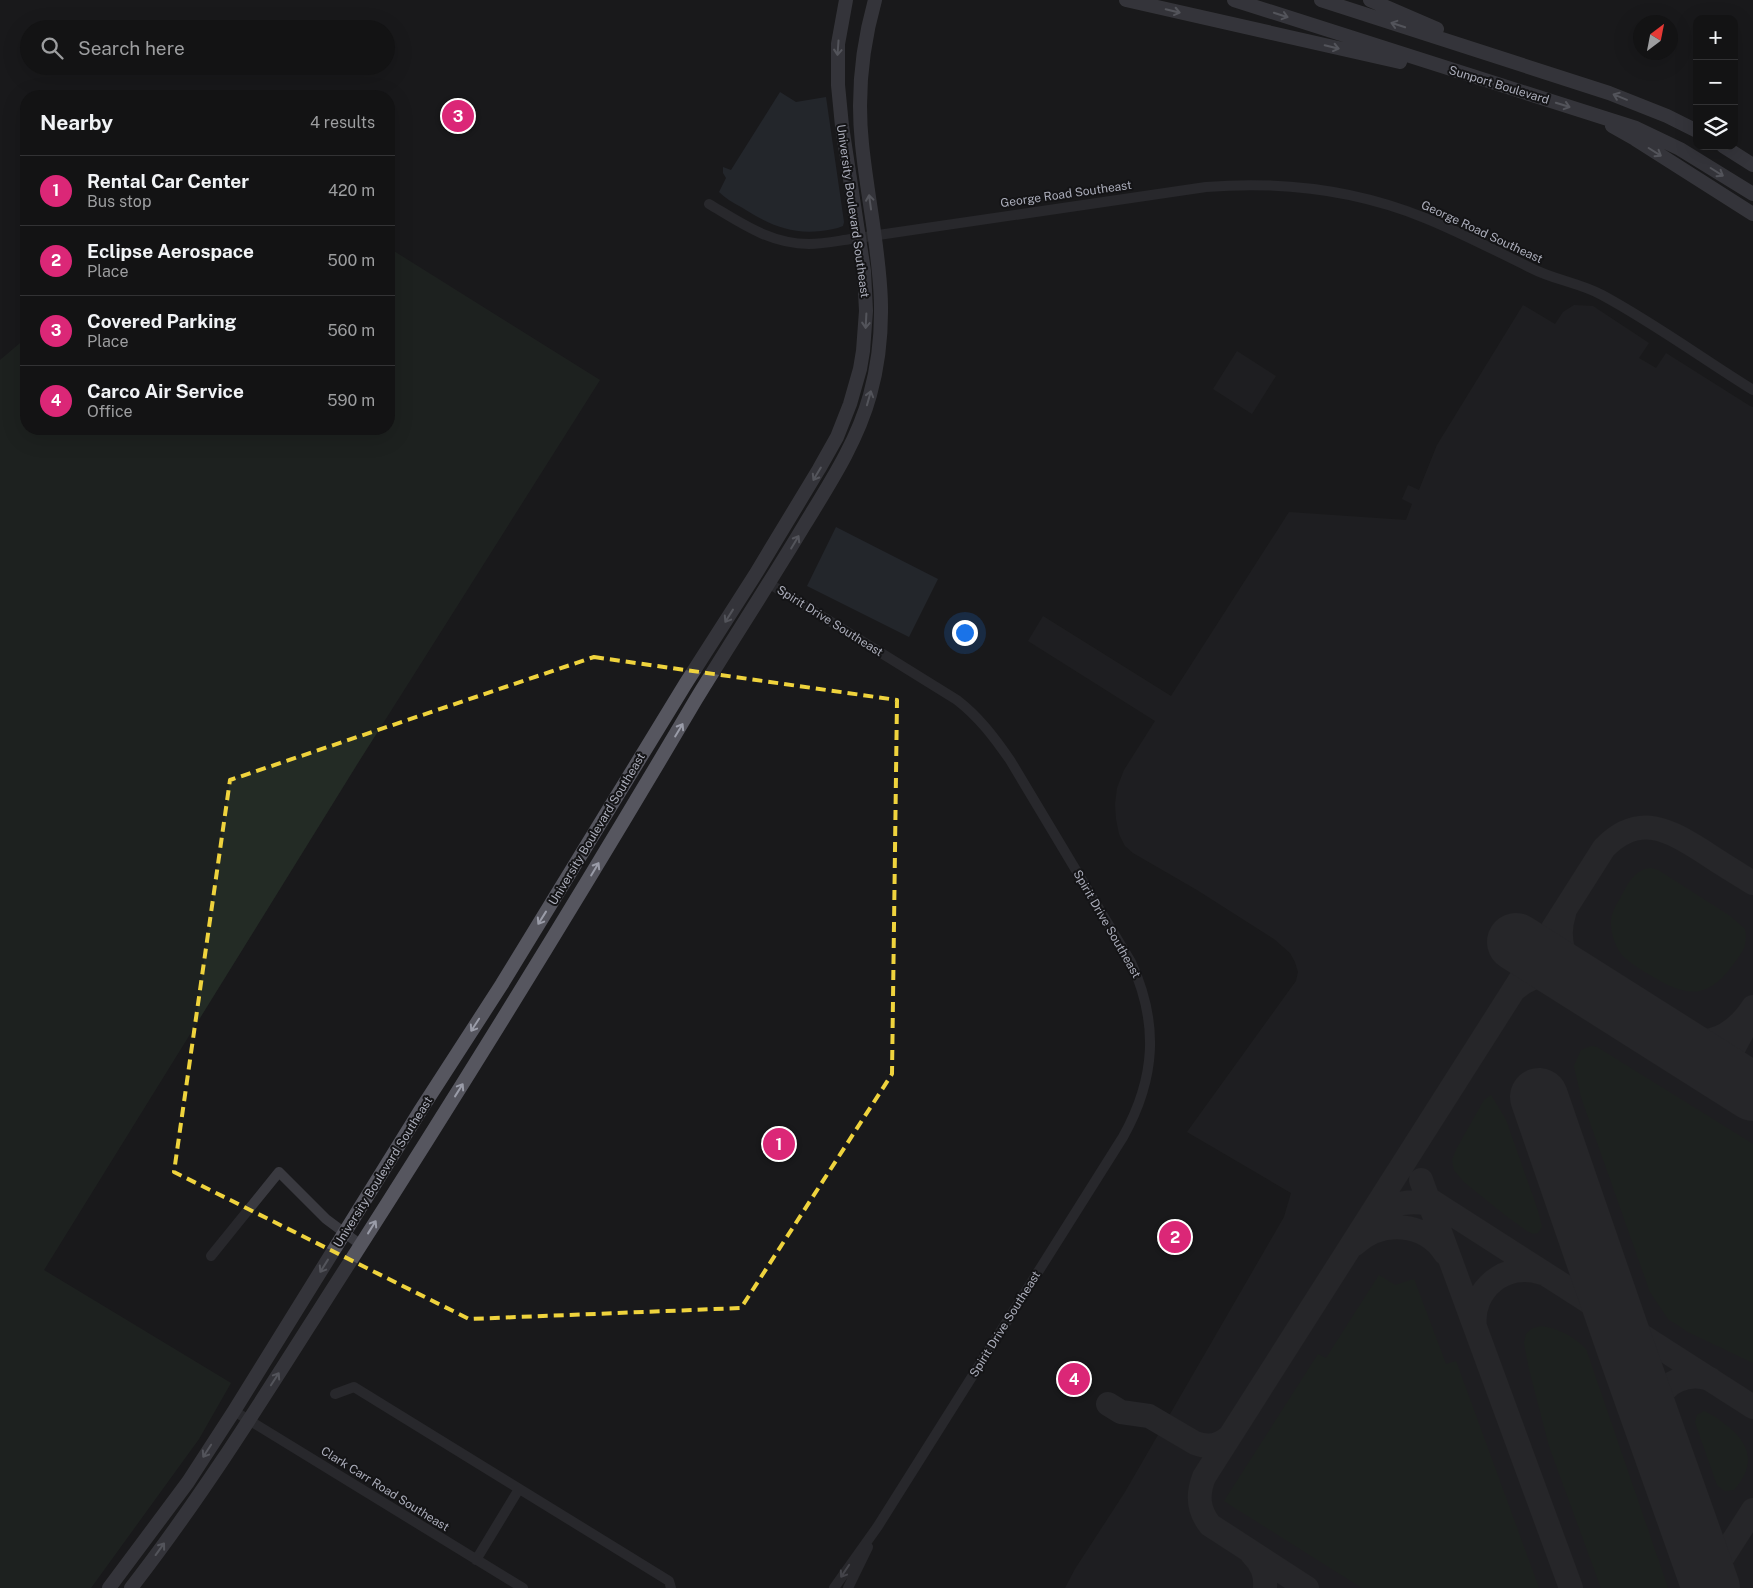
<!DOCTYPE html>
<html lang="en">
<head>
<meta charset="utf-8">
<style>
	:root { --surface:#131314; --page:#202022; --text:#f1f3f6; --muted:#9d9ea0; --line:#323234; --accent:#db2777 }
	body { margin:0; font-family:"Public Sans",sans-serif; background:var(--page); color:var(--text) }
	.controls { position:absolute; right:15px; top:15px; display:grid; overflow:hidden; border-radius:10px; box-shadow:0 5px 20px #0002 }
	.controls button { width:45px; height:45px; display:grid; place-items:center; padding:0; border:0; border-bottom:1px solid var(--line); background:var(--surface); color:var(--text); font:25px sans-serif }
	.compass { position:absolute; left:1633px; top:15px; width:45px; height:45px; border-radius:50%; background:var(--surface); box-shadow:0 5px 20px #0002; rotate:32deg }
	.you { position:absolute; left:964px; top:632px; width:18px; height:18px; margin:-12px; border:4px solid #fff; border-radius:50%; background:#1a73e8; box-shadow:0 0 0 8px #1a73e833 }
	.badge { display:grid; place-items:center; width:32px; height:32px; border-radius:50%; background:var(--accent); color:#fff; font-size:16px; font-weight:700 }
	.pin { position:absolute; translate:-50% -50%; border:2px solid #fff; box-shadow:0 1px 5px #0006 }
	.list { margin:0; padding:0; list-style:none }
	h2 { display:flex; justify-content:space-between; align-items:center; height:65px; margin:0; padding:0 20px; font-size:21px }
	h2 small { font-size:16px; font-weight:400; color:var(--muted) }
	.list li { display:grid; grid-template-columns:32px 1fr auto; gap:15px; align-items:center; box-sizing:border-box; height:70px; padding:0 20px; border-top:1px solid var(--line) }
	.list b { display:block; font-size:19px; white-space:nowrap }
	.list p { margin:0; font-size:16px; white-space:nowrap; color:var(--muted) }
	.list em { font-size:16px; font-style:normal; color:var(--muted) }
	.icon { flex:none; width:28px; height:28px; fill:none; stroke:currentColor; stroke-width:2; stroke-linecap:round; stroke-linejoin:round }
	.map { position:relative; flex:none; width:1753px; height:1588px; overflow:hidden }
	.search { position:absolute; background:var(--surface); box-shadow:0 5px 20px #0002; left:20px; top:20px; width:375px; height:55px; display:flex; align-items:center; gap:12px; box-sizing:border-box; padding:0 18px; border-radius:28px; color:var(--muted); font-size:19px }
	.panel { position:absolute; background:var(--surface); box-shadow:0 5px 20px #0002; left:20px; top:90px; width:375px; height:345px; border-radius:20px }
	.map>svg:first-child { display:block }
</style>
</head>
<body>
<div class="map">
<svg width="1753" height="1588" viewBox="0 0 1753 1588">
	<rect width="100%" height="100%" fill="#19191b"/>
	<path fill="#252528" d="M1523,305L1555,324L1563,312L1574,305L1593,306L1649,343L1639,358L1656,368L1666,353L1750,406L1753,407V1588H1065L1075,1569L1125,1492L1284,1217L1291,1193L1187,1132L1288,992L1296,981L1298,972L1295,962L1290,953L1274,939L1197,890L1133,853L1125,846L1119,834L1116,819L1115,804L1117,788L1124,770L1155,721L1028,641L1043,616L1171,696L1289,512L1406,520L1412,504L1402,499L1408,485L1419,490L1437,445Z
		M1237,351L1276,376L1252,414L1213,389Z"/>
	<path fill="#232b25" d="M389,248L600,380L358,763L44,1270L231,1383L199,1439L91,1588H0V360L26,338V429H389Z
		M1651,868L1658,870L1730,916L1745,929C1748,946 1742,953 1732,966C1706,1001 1684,996 1650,975C1642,970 1633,965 1625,958C1616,950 1610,932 1611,920C1612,911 1618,902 1622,895C1628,883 1636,869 1651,868Z
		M1591,1046L1597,1047L1753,1144V1363L1688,1332L1668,1319L1650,1292L1581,1097L1574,1066L1581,1050Z
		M1491,1095L1506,1120L1538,1211L1542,1227L1538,1233L1533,1234L1527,1231L1505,1215L1464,1182L1454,1170L1452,1160L1457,1148L1484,1100Z
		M1379,1275L1395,1285L1414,1279L1446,1364L1456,1361L1539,1588H1362L1224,1501L1318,1354L1326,1358Z
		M1540,1326C1558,1328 1573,1336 1586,1349L1668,1588H1601L1549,1446L1529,1369L1524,1343L1526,1334L1531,1329Z
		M1704,1411C1715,1416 1722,1422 1731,1429C1753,1449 1753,1468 1734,1490L1725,1491L1717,1485L1695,1422L1697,1415Z"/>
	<path fill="#2f353f" d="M780,92L796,102L826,97L844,222L843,226C836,229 828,230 821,231C790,235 766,223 741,207C733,203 725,198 719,192L726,178L723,173V167L731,170Z
		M836,527L938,579L909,637L807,586Z"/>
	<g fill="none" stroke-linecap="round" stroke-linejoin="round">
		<path stroke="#35353a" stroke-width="24" d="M1564,914C1556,937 1564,964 1580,982C1588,991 1617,1006 1628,1013C1639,1020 1650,1028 1661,1033C1698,1052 1731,1041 1753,1007
			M1515,989C1538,970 1556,973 1581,983
			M1721,1072L1747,1023
			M1421,1180L1571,1588
			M1424,1196L1753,1407
			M1370,1219C1390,1202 1414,1198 1439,1207
			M1355,1244C1382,1219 1425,1222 1445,1253
			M1475,1327C1470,1290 1506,1260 1542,1273
			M1108,1404L1121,1412L1149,1416L1195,1443C1208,1448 1220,1446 1230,1436
			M1655,1428C1655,1420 1655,1412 1657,1404C1664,1381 1688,1372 1710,1379
			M1252,1554C1262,1564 1266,1574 1265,1588
			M1307,1588L1210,1525C1198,1510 1197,1495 1204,1477L1604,848C1639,812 1669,830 1704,852C1720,863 1737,873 1753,883
			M1703,1588L1753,1510"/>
		<path stroke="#35353a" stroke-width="58" d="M1516,942L1753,1092
			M1539,1097L1625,1346L1711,1588"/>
		<path stroke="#3a3a40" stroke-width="10" d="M709,204C741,223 770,244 809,244C823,244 837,241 851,239L1206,187C1280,181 1356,190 1425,218C1462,233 1496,251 1531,268C1554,280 1580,283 1602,295C1654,323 1703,359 1753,390
			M770,584L957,700C979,717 994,737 1010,760L1131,962C1159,1023 1156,1078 1123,1137L878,1526L834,1588
			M211,1256L279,1172L326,1219L361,1245
			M335,1394L354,1387L669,1581L671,1588
			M234,1411L523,1588
			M476,1560L519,1489
			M848,1588L868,1547"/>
		<path stroke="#56565f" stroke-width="14" d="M1126,0L1400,62
			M1234,0L1636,128L1680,149L1753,194
			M1321,0L1609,93L1667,116L1697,131
			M1370,0L1437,29
			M1612,126L1635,139L1753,214
			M1723,146L1753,165
			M109,1588L188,1482L234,1411L420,1111L502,984L686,683L755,575L819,469L837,437L850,404L860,369L863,351L866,311L864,271L842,126L838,85V44L846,0
			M131,1588C211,1485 278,1374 348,1265C467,1079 583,891 695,701C731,642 769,584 805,524C830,483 857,442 870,395C895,305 871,232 862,144C857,96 862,46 875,0"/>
	</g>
	<defs><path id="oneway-shaft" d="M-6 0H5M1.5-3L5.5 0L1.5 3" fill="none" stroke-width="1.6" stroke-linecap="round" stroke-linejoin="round" transform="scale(1.25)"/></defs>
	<g stroke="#9a9ca8">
		<use href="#oneway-shaft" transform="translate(1173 11) rotate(13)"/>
		<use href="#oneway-shaft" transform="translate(1281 15) rotate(18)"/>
		<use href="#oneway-shaft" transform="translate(1398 25) rotate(-162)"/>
		<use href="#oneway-shaft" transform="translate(1332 47) rotate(13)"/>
		<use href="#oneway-shaft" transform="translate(838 48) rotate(94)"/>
		<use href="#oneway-shaft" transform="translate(1620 97) rotate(-158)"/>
		<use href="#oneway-shaft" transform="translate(1563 105) rotate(17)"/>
		<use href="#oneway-shaft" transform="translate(1655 152) rotate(32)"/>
		<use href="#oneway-shaft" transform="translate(1717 172) rotate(32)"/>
		<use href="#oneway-shaft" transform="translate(870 202) rotate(-98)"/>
		<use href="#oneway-shaft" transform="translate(866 321) rotate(93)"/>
		<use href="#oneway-shaft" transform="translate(869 398) rotate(-74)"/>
		<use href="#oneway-shaft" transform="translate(817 474) rotate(121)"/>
		<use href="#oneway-shaft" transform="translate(795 542) rotate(-59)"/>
		<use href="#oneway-shaft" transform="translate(729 616) rotate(122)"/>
		<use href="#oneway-shaft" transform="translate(679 730) rotate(-59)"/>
		<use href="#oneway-shaft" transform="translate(595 869) rotate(-59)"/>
		<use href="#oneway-shaft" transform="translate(542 918) rotate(122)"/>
		<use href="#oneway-shaft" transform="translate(475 1025) rotate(123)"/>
		<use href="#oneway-shaft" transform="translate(459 1090) rotate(-58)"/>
		<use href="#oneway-shaft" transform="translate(372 1227) rotate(-58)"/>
		<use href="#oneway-shaft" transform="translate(324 1266) rotate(122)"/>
		<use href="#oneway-shaft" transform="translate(275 1379) rotate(-57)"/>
		<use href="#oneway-shaft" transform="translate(207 1451) rotate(123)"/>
		<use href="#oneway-shaft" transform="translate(160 1549) rotate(-54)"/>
	</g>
	<use stroke="#787983" href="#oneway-shaft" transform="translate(845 1571) rotate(124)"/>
	<path d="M0 0H1753V1588H0ZM594,657L897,700L892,1074L741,1308L469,1319L174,1172L230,780Z" fill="#19191b" fill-opacity=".55" fill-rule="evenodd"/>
	<path fill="none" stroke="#efd33d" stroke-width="4" stroke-dasharray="10 6" stroke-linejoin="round" d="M594,657L897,700L892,1074L741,1308L469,1319L174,1172L230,780Z"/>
	<g text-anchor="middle" stroke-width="4" stroke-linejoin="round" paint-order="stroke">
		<g font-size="12" fill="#abadba" stroke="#141416">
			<text transform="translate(1499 85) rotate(17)" y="4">Sunport Boulevard</text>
			<text transform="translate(1066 194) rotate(-8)" y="4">George Road Southeast</text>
			<text transform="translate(853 211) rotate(82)" y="4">University Boulevard Southeast</text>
			<text transform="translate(1482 232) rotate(25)" y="4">George Road Southeast</text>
			<text transform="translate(830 621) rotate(32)" y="4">Spirit Drive Southeast</text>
			<text transform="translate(597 829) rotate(-59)" y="4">University Boulevard Southeast</text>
			<text transform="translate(1107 924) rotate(60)" y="4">Spirit Drive Southeast</text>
			<text transform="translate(383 1172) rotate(-58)" y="4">University Boulevard Southeast</text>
			<text transform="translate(1005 1324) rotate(-58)" y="4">Spirit Drive Southeast</text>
			<text transform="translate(385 1489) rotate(32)" y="4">Clark Carr Road Southeast</text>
		</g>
	</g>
</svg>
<div class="controls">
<button>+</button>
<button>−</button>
<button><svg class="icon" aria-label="layers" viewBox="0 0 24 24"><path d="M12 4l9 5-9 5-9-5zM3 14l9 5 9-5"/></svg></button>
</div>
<svg class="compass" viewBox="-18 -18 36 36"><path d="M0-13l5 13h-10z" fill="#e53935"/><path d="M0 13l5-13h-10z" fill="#9d9ea0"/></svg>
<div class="you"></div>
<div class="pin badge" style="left:779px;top:1144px">1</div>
<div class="pin badge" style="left:1175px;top:1237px">2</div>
<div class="pin badge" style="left:458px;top:116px">3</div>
<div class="pin badge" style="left:1074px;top:1379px">4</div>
<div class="search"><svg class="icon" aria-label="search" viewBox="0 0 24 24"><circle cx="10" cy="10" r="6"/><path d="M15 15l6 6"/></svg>Search here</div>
<section class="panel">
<h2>Nearby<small>4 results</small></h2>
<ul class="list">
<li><span class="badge">1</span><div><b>Rental Car Center</b><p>Bus stop</p></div><em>420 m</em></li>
<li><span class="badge">2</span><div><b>Eclipse Aerospace</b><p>Place</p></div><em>500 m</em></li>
<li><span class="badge">3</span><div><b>Covered Parking</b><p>Place</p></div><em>560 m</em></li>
<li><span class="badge">4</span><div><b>Carco Air Service</b><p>Office</p></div><em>590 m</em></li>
</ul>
</section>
</div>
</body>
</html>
